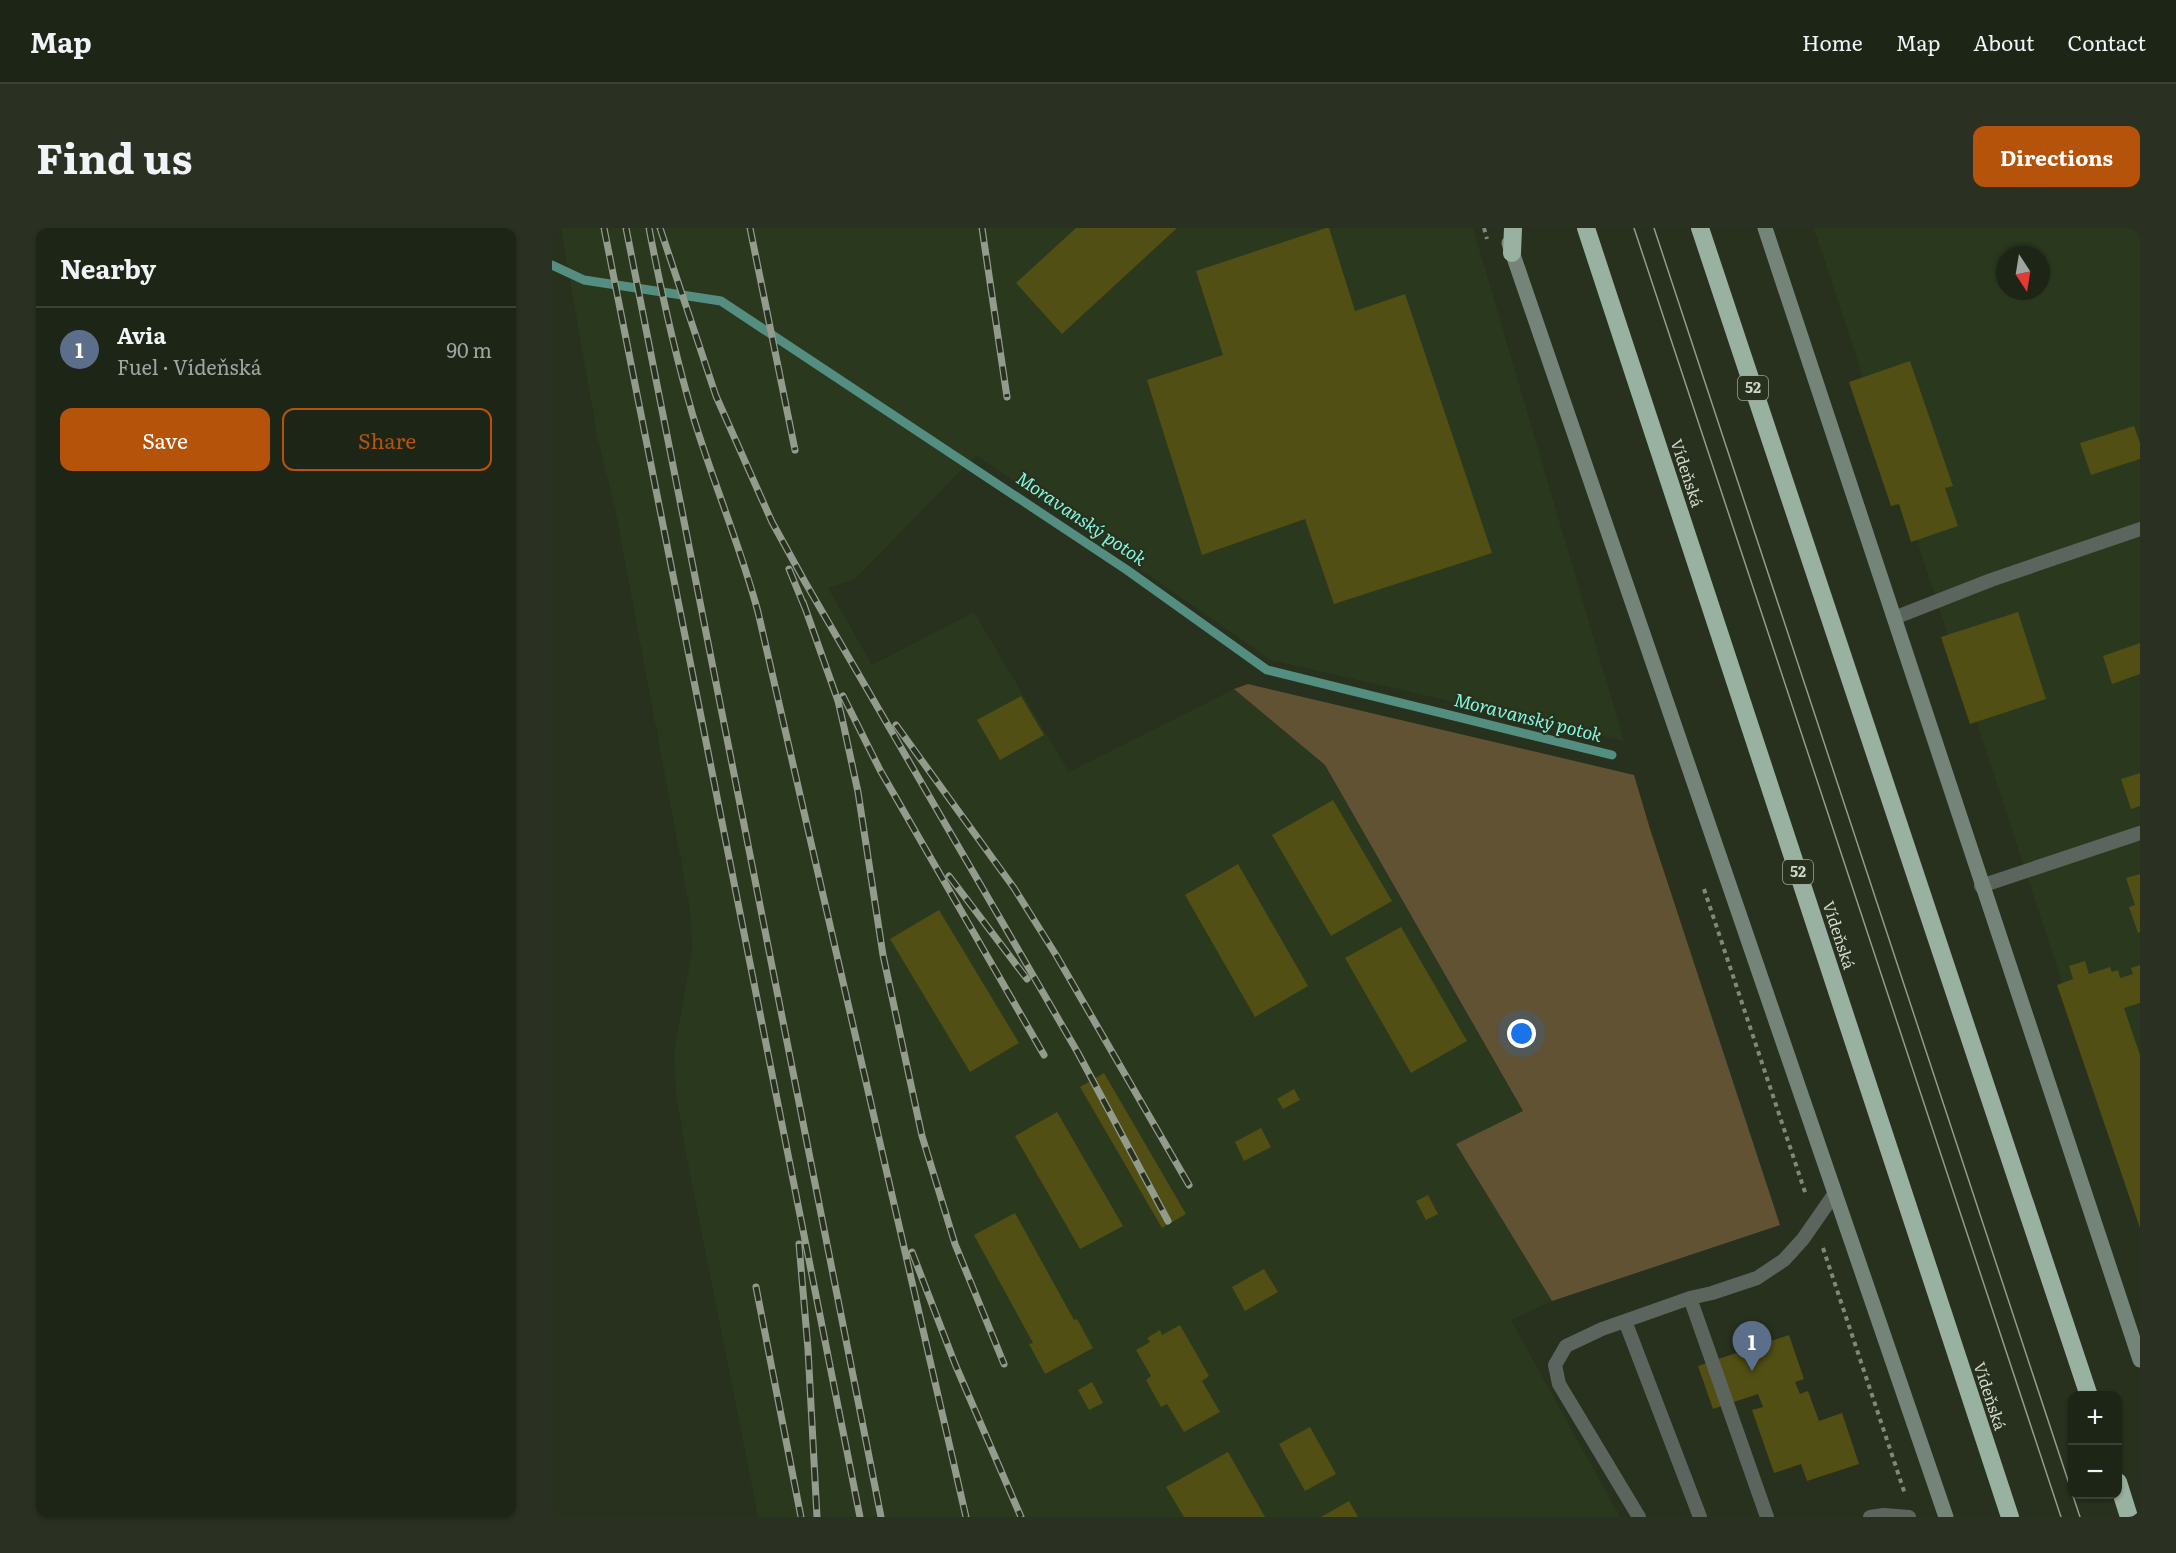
<!DOCTYPE html>
<html lang="en">
<head>
<meta charset="utf-8">
<style>
	:root { --surface:#1d2516; --page:#2a3123; --text:#f1f3f6; --muted:#a0a5a1; --line:#3b4235; --accent:#b45309 }
	body { margin:0; font-family:Literata,serif; background:var(--page); color:var(--text) }
	.controls { position:absolute; right:18px; bottom:18px; display:grid; overflow:hidden; border-radius:12px; box-shadow:0 2px 4px #0004 }
	.controls button { width:54px; height:54px; display:grid; place-items:center; padding:0; border:0; border-bottom:2px solid var(--line); background:var(--surface); color:var(--text); font:30px sans-serif }
	.compass { position:absolute; left:1444px; top:18px; width:54px; height:54px; border-radius:50%; background:var(--surface); box-shadow:0 2px 4px #0004; rotate:168deg }
	.you { position:absolute; left:970px; top:806px; width:21px; height:21px; margin:-15px; border:4px solid #fff; border-radius:50%; background:#1a73e8; box-shadow:0 0 0 9px #1a73e833 }
	.badge { display:grid; place-items:center; width:39px; height:39px; border-radius:50%; background:var(--accent); color:#fff; font-size:20px; font-weight:700 }
	.pin { position:absolute; translate:-50% -50px; filter:drop-shadow(0 2px 3px #0008) }
	.pin::after { content:''; position:absolute; top:32px; width:21px; height:18px; background:inherit; clip-path:polygon(0 0,100% 0,50% 100%) }
	.list { margin:0; padding:0; list-style:none }
	h2 { display:flex; justify-content:space-between; align-items:center; height:78px; margin:0; padding:0 24px; font-size:26px }
	h2 small { font-size:20px; font-weight:400; color:var(--muted) }
	.list li { display:grid; grid-template-columns:39px 1fr auto; gap:18px; align-items:center; box-sizing:border-box; height:84px; padding:0 24px; border-top:2px solid var(--line) }
	.list b { display:block; font-size:22px; white-space:nowrap }
	.list p { margin:0; font-size:20px; white-space:nowrap; color:var(--muted) }
	.list em { font-size:20px; font-style:normal; color:var(--muted) }
	.actions { display:flex; gap:12px; padding:18px 24px }
	.actions a { flex:1; padding:14px 0; border:2px solid var(--accent); border-radius:12px; text-align:center; font-size:21px; color:var(--accent) }
	.actions .main { background:var(--accent); color:#fff }
	.map { position:relative; flex:none; width:1588px; height:1289px; overflow:hidden; border-radius:12px }
	header { display:flex; align-items:center; gap:36px; box-sizing:border-box; height:84px; padding:0 30px; background:var(--surface); border-bottom:2px solid var(--line) }
	header strong { font-size:28px }
	nav { display:flex; gap:33px; margin-inline-start:auto; font-size:21px }
	.intro { display:flex; align-items:center; justify-content:space-between; box-sizing:border-box; height:144px; padding:0 36px }
	h1 { margin:0; font-size:42px }
	.button { padding:15px 27px; border-radius:12px; background:var(--accent); color:#fff; font-size:21px; font-weight:700 }
	main { display:flex; gap:36px; padding:0 36px }
	aside { flex:1; background:var(--surface); border-radius:12px; box-shadow:0 2px 4px #0004 }
	.map>svg:first-child { display:block }
</style>
</head>
<body>
<header>
<strong>Map</strong>
<nav><a>Home</a><a>Map</a><a>About</a><a>Contact</a></nav>
</header>
<div class="intro"><h1>Find us</h1><a class="button">Directions</a></div>
<main>
<aside>
<h2>Nearby<small></small></h2>
<ul class="list">
<li><span class="badge" style="background:#5c6f8a">1</span><div><b>Avia</b><p>Fuel · Vídeňská</p></div><em>90 m</em></li>
</ul>
<div class="actions"><a class="main">Save</a><a>Share</a></div>
</aside>
<div class="map">
<svg width="1588" height="1289" viewBox="0 0 1588 1289">
	<rect width="100%" height="100%" fill="#27311e"/>
	<path fill="#2a381e" fill-rule="evenodd" d="M9,0H921L1072,513L719,432L424,227L303,351L276,360L320,437L422,384L517,544L682,461L773,537L971,884L904,916L1000,1073L959,1092L1068,1289H206L132,915L124,867L122,825L140,723L138,682L63,280L45,208Z
		M1262,0H1588V991ZM1453,27H1489V63H1453Z"/>
	<path fill="#615233" d="M696,456L1082,547L1098,601L1228,997L1000,1073L904,916L971,883L773,537L682,461Z"/>
	<g fill="none" stroke-linecap="round" stroke-linejoin="round">
		<path stroke="#538e80" stroke-width="9" d="M0,37L32,52L169,73L575,342L715,442L1060,527"/>
	</g>
	<path fill="#514f13" d="M524,0H625L510,106L464,55Z
		M774,0H777L803,83L853,66L940,325L782,376L753,291L650,327L595,152L671,127L644,43Z
		M1358,133L1401,258L1393,260L1406,298L1359,314L1347,276L1339,278L1297,154Z
		M1582,198L1588,215V231L1539,247L1528,215Z
		M1466,384L1494,471L1418,496L1389,409Z
		M1588,415V446L1560,456L1551,428Z
		M469,468L492,507L448,532L425,492Z
		M1588,545V578L1579,581L1569,551Z
		M781,572L840,673L779,708L720,607Z
		M686,636L756,758L703,789L633,667Z
		M1588,646V704L1586,705L1577,679L1583,677L1574,650Z
		M387,682L467,815L418,844L338,711Z
		M849,699L915,813L859,845L793,730Z
		M1533,733L1537,746L1558,739L1560,744L1566,742L1568,750L1581,746L1579,740L1588,737V775L1572,780L1588,827V1000L1505,757L1521,751L1517,738Z
		M552,845L634,986L610,1000L528,859Z
		M742,861L748,872L731,881L725,871Z
		M505,884L571,998L528,1021L463,908Z
		M709,900L719,919L692,933L683,914Z
		M876,967L886,986L874,992L864,973Z
		M463,985L522,1092L525,1091L541,1120L493,1146L477,1116L481,1115L422,1007Z
		M712,1041L726,1064L693,1083L680,1059Z
		M628,1097L657,1148L650,1153L668,1184L632,1204L615,1176L609,1179L594,1152L599,1148L584,1122L598,1114L595,1110L608,1102L610,1107Z
		M1237,1107L1252,1151L1243,1154L1248,1166L1256,1163L1267,1193L1290,1185L1307,1236L1255,1253L1249,1236L1222,1245L1200,1182L1211,1179L1206,1166L1161,1181L1146,1138Z
		M540,1154L551,1175L537,1182L526,1162Z
		M758,1199L784,1246L753,1263L727,1216Z
		M676,1224L713,1289H632L614,1259Z
		M797,1273L806,1289H769Z"/>
	<g fill="none" stroke-linecap="round" stroke-linejoin="round">
		<path stroke="#808979" stroke-width="4" stroke-dasharray="4.5 4.5" stroke-linecap="butt" d="M932,0L935,11
			M1152,661L1254,967
			M1271,1020L1353,1266"/>
		<path stroke="#5b655e" stroke-width="14" d="M1342,390L1439,352L1588,301
			M1429,658L1588,605
			M1138,1070L1215,1289
			M1073,1093L1148,1289
			M1087,1289L1007,1156L1003,1137L1014,1118L1050,1101L1138,1070L1160,1065L1205,1050L1232,1032L1251,1011L1283,965
			M1318,1289L1332,1287L1357,1289"/>
		<path stroke="#748479" stroke-width="15" d="M1213,0L1588,1132
			M957,15L1394,1289"/>
		<path stroke="#99b1a0" stroke-width="18" d="M1034,0L1458,1289
			M1148,0L1537,1168
			M960,25L961,0
			M1566,1254L1577,1289"/>
		<path stroke="#929b8c" stroke-width="1.5" d="M1082,0L1509,1289
			M1102,0L1528,1289"/>
		<defs>
			<path id="rail" d="M52,0L308,1289
				M74,0L329,1289
				M97,0C109,63 123,126 141,188C161,254 188,317 206,384L414,1289
				M108,0L164,168L220,294L253,354L526,825L616,993
				M198,0L243,222
				M430,0L455,169
				M237,341L253,380
				M251,374L286,473L292,499L306,564L331,727L370,908L403,1016L452,1136
				M291,468L328,542L492,827
				M344,497L462,660L504,727L637,957
				M397,648L475,751
				M247,1016L256,1121L265,1289
				M360,1024L403,1136L469,1289
				M204,1059L249,1289"/>
		</defs>
		<use href="#rail" stroke="#929b8c" stroke-width="7"/>
		<use href="#rail" stroke="#27311e" stroke-width="4.5" stroke-dasharray="14" stroke-linecap="butt"/>
	</g>
	<g text-anchor="middle" stroke-width="4.5" stroke-linejoin="round" paint-order="stroke">
		<g fill="#27311e" stroke="#9da496" stroke-width="1.5">
			<rect x="1186" y="148" width="30" height="24" rx="4.5"/>
			<rect x="1231" y="632" width="30" height="24" rx="4.5"/>
		</g>
		<g font-size="15" font-weight="bold" fill="#cfd6ca">
			<text x="1201" y="165">52</text>
			<text x="1246" y="649">52</text>
		</g>
		<g font-size="16" fill="#cfd6ca" stroke="#27311e">
			<text transform="translate(1135 245) rotate(72)" y="6">Vídeňská</text>
			<text transform="translate(1287 707) rotate(72)" y="6">Vídeňská</text>
			<text transform="translate(1438 1168) rotate(72)" y="6">Vídeňská</text>
		</g>
		<g font-size="18" font-style="italic" fill="#85f5de" stroke="#27311e">
			<text transform="translate(529 291) rotate(34)" y="6">Moravanský potok</text>
			<text transform="translate(976 490) rotate(14)" y="6">Moravanský potok</text>
		</g>
	</g>
</svg>
<div class="controls">
<button>+</button>
<button>−</button>
</div>
<svg class="compass" viewBox="-18 -18 36 36"><path d="M0-13l5 13h-10z" fill="#e53935"/><path d="M0 13l5-13h-10z" fill="#a0a5a1"/></svg>
<div class="you"></div>
<div class="pin badge" style="left:1200px;top:1143px;background:#5c6f8a">1</div>
</div>
</main>
</body>
</html>
